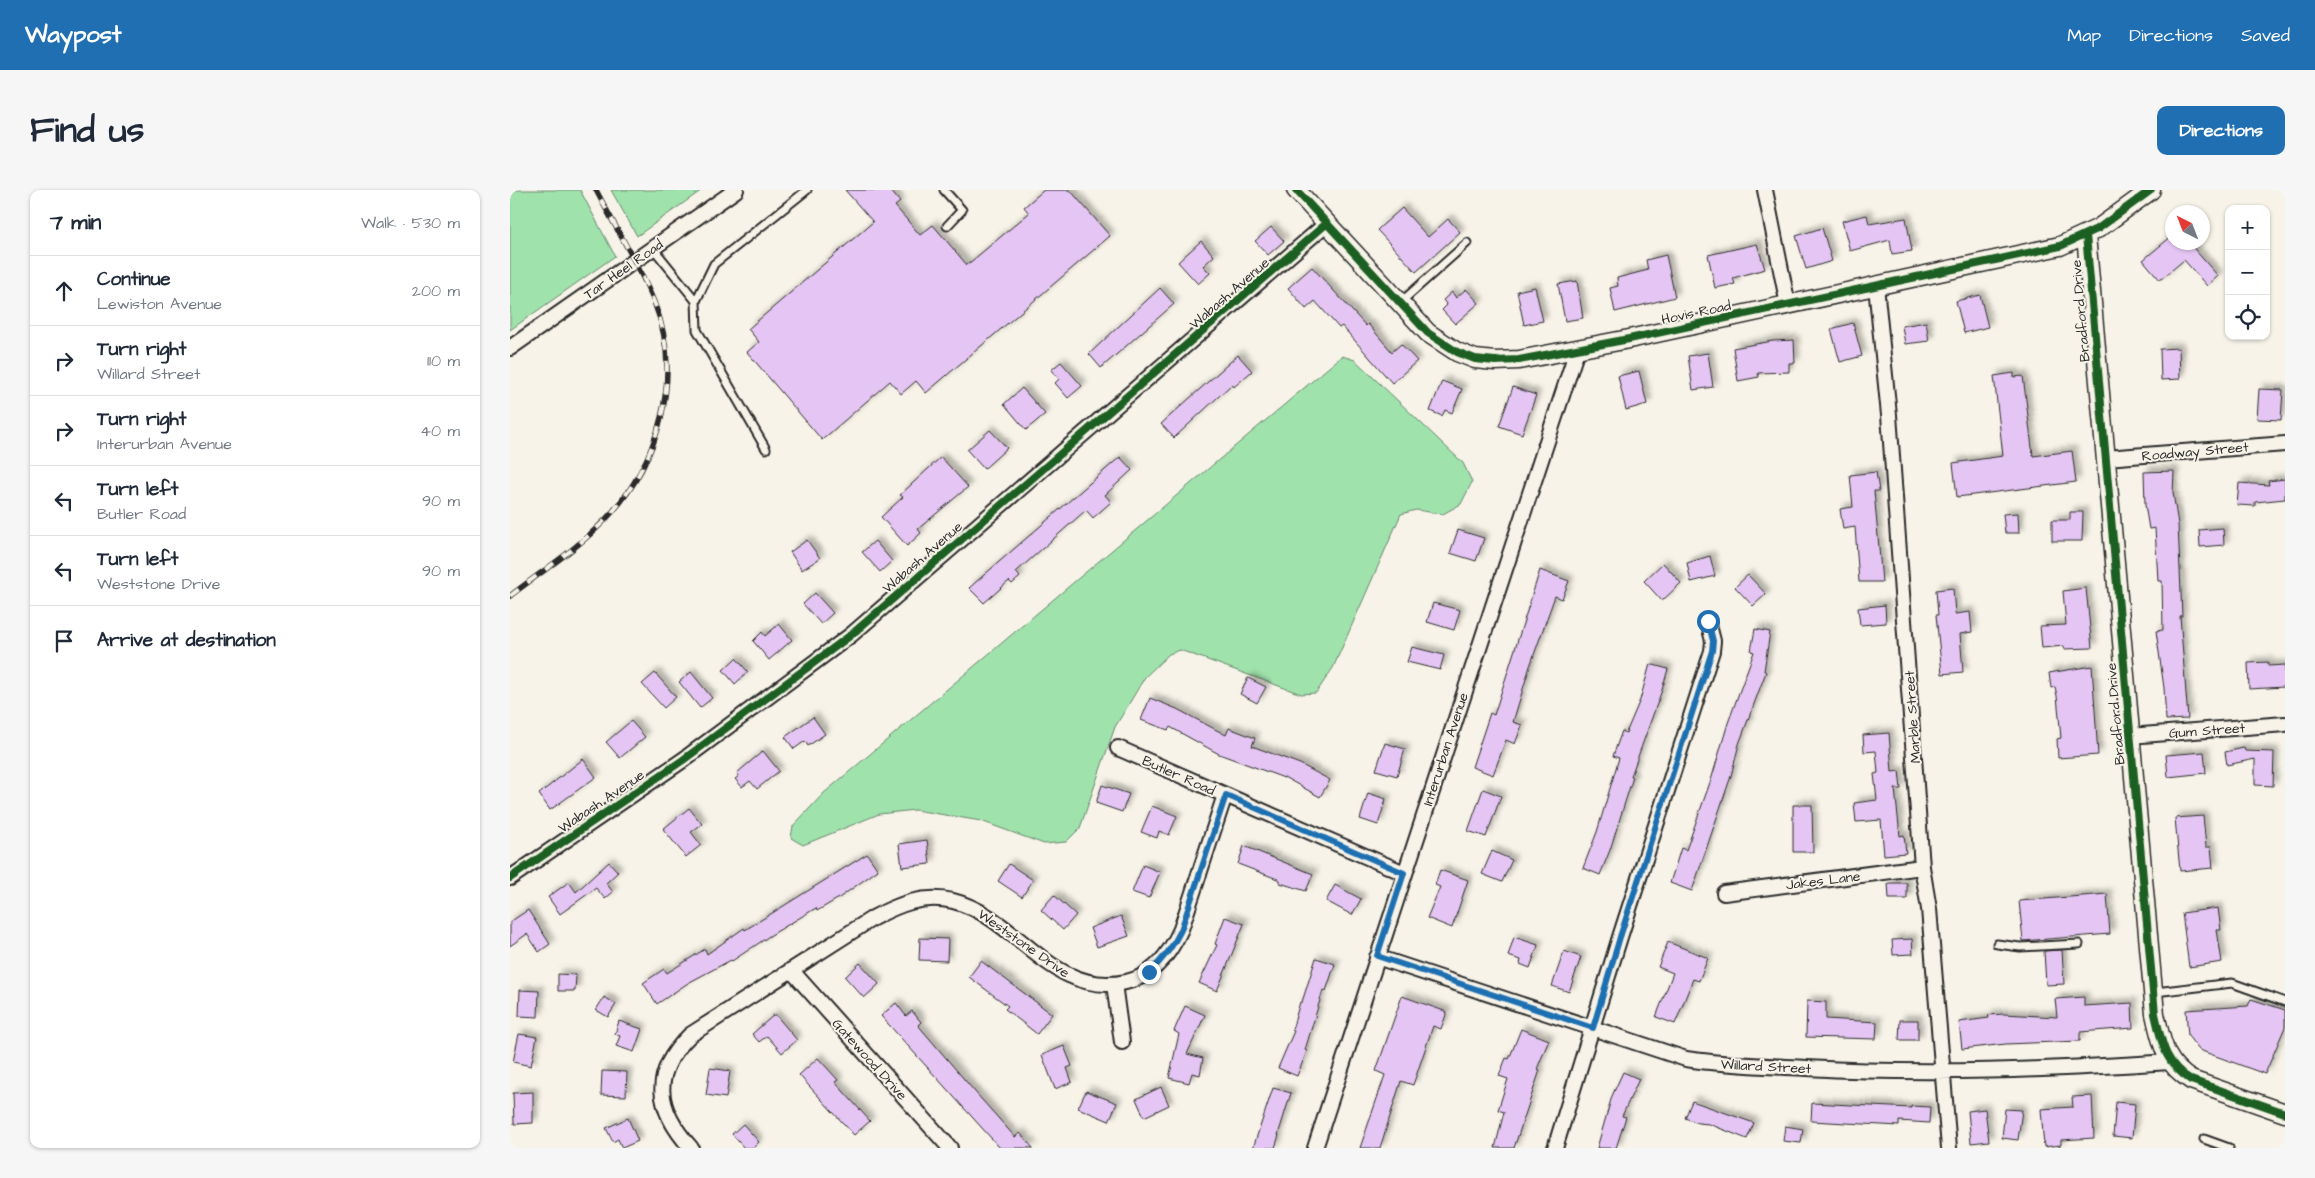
<!DOCTYPE html>
<html lang="en">
<head>
<meta charset="utf-8">
<style>
	:root { --surface:#fff; --page:#f6f6f7; --text:#1f2937; --muted:#747a83; --line:#e0e1e3; --accent:#1f6fb2 }
	body { margin:0; font-family:"Architects Daughter",sans-serif; background:var(--page); color:var(--text) }
	.controls { position:absolute; right:15px; top:15px; display:grid; overflow:hidden; border-radius:10px; box-shadow:0 1px 4px #0004 }
	.controls button { width:45px; height:45px; display:grid; place-items:center; padding:0; border:0; border-bottom:1px solid var(--line); background:var(--surface); color:var(--text); font:25px sans-serif }
	.compass { position:absolute; left:1655px; top:15px; width:45px; height:45px; border-radius:50%; background:var(--surface); box-shadow:0 1px 4px #0004; rotate:318deg }
	.stop { position:absolute; width:15px; height:15px; margin:-11px; border:4px solid #1f6fb2; border-radius:50%; background:#fff }
	.stop.end { background:#1f6fb2; border-color:#fff; box-shadow:0 1px 5px #0008 }
	.list { margin:0; padding:0; list-style:none }
	h2 { display:flex; justify-content:space-between; align-items:center; height:65px; margin:0; padding:0 20px; font-size:21px }
	h2 small { font-size:16px; font-weight:400; color:var(--muted) }
	.list li { display:grid; grid-template-columns:32px 1fr auto; gap:15px; align-items:center; box-sizing:border-box; height:70px; padding:0 20px; border-top:1px solid var(--line) }
	.list b { display:block; font-size:19px; white-space:nowrap }
	.list p { margin:0; font-size:16px; white-space:nowrap; color:var(--muted) }
	.list em { font-size:16px; font-style:normal; color:var(--muted) }
	.icon { flex:none; width:28px; height:28px; fill:none; stroke:currentColor; stroke-width:2; stroke-linecap:round; stroke-linejoin:round }
	.map { position:relative; flex:none; width:1775px; height:958px; overflow:hidden; border-radius:10px }
	header { display:flex; align-items:center; gap:30px; box-sizing:border-box; height:70px; padding:0 25px; background:var(--accent); color:#fff }
	header strong { font-size:24px }
	nav { display:flex; gap:28px; margin-inline-start:auto; font-size:18px }
	.intro { display:flex; align-items:center; justify-content:space-between; box-sizing:border-box; height:120px; padding:0 30px }
	h1 { margin:0; font-size:35px }
	.button { padding:12px 22px; border-radius:10px; background:var(--accent); color:#fff; font-size:18px; font-weight:700 }
	main { display:flex; gap:30px; padding:0 30px }
	aside { flex:1; background:var(--surface); border-radius:10px; box-shadow:0 1px 4px #0004 }
	.map>svg:first-child { display:block }
</style>
</head>
<body>
<header>
<strong>Waypost</strong>
<nav><a>Map</a><a>Directions</a><a>Saved</a></nav>
</header>
<div class="intro"><h1>Find us</h1><a class="button">Directions</a></div>
<main>
<aside>
<h2>7 min<small>Walk · 530 m</small></h2>
<ul class="list">
<li><svg class="icon" aria-label="ahead" viewBox="0 0 24 24"><path d="M12 20V5M6 11l6-6 6 6"/></svg><div><b>Continue</b><p>Lewiston Avenue</p></div><em>200 m</em></li>
<li><svg class="icon" aria-label="right" viewBox="0 0 24 24"><path d="M7 20v-9h11M14 6l5 5-5 5"/></svg><div><b>Turn right</b><p>Willard Street</p></div><em>110 m</em></li>
<li><svg class="icon" aria-label="right" viewBox="0 0 24 24"><path d="M7 20v-9h11M14 6l5 5-5 5"/></svg><div><b>Turn right</b><p>Interurban Avenue</p></div><em>40 m</em></li>
<li><svg class="icon" aria-label="left" viewBox="0 0 24 24"><path d="M17 20v-9H6M10 6l-5 5 5 5"/></svg><div><b>Turn left</b><p>Butler Road</p></div><em>90 m</em></li>
<li><svg class="icon" aria-label="left" viewBox="0 0 24 24"><path d="M17 20v-9H6M10 6l-5 5 5 5"/></svg><div><b>Turn left</b><p>Weststone Drive</p></div><em>90 m</em></li>
<li><svg class="icon" aria-label="arrive" viewBox="0 0 24 24"><path d="M6 21V4h12l-3 4 3 4H6"/></svg><div><b>Arrive at destination</b></div></li>
</ul>
</aside>
<div class="map">
<svg width="1775" height="958" viewBox="0 0 1775 958">
	<defs>
		<filter id="shadow"><feDropShadow dx="4.5" dy="-4.5" stdDeviation="2.5" flood-color="#0004"/></filter>
	</defs>
	<rect width="100%" height="100%" fill="#f7f3e8"/>
	<filter id="ink" filterUnits="userSpaceOnUse"><feTurbulence type="fractalNoise" baseFrequency=".02" numOctaves="2"/><feDisplacementMap in="SourceGraphic" scale="10" xChannelSelector="R" yChannelSelector="G"/><feConvolveMatrix kernelMatrix="1 2 1 2 8 2 1 2 1" color-interpolation-filters="sRGB"/></filter>
	<g filter="url(#ink)">
		<path fill="#a0e2ac" stroke="#66866c" d="M0,0H70L105,66L0,140Z
			M101,0H192L127,46Z
			M832,166L845,170L953,273L962,292L951,314L933,324L906,320L891,324L823,478L806,503L791,504L670,460L659,464L635,487L605,537L570,638L556,652L534,654L471,631L405,620L369,624L293,655L281,648L283,636L314,603Z"/>
		<path fill="#e4c5f3" stroke="#2b2b2b" filter="url(#shadow)" d="M335,0H380L390,12L385,16L410,45L423,35L457,75L519,23L514,17L534,0H560L600,46L416,203L406,191L391,204L380,191L312,250L237,162L249,152L238,139L363,32Z
			M892,18L918,47L938,29L950,42L906,82L867,40Z
			M1357,25L1359,34L1396,28L1402,61L1382,64L1380,50L1340,61L1332,31Z
			M761,37L774,51L758,65L745,51Z
			M1312,38L1322,71L1296,79L1286,46Z
			M1662,46V52H1678L1708,86L1697,96L1674,70L1650,90L1633,70Z
			M691,51L704,66L693,76L700,83L688,94L668,72Z
			M1247,54L1255,79L1223,88L1225,94L1205,98L1198,65Z
			M1156,65L1165,107L1105,122L1100,98L1108,96L1107,88L1138,80L1136,70Z
			M802,77L856,136L858,134L882,162L891,154L907,171L882,193L832,136L829,138L805,111L796,119L778,98Z
			M1067,91L1073,128L1055,131L1048,94Z
			M1025,97L1033,131L1014,135L1007,101Z
			M650,98L664,114L591,178L579,164Z
			M956,99L969,113L945,134L932,120L937,115L933,110L942,102L946,108Z
			M1470,105L1478,137L1454,143L1446,111Z
			M1416,132L1419,151L1395,154L1392,136Z
			M1343,133L1352,166L1330,172L1321,139Z
			M1284,150L1285,173H1279V182L1248,183L1249,187L1228,191L1223,158L1263,151Z
			M1669,158L1670,189L1651,190L1650,159Z
			M1198,163L1203,197L1183,200L1178,166Z
			M728,165L742,181L724,197L722,194L664,248L651,234Z
			M551,172L572,196L558,208L545,193L549,189L541,180Z
			M1129,181L1137,214L1116,220L1108,186Z
			M1504,183V187L1513,186L1523,266L1562,261L1566,292L1447,307L1443,273L1493,266L1484,186Z
			M932,191L952,199L942,223L935,220L932,226L920,221Z
			M1003,197L1026,205L1012,244L989,236Z
			M512,198L535,224L516,240L494,214Z
			M1749,199L1773,200L1771,230L1747,229Z
			M480,240L497,258L474,279L457,260Z
			M431,267L458,297L408,339L411,343L397,356L371,327L393,307L390,305Z
			M610,267L622,280L595,305L601,312L583,328L576,320L506,382L510,387L502,394L499,391L474,413L459,398Z
			M1664,281L1663,303L1668,334L1672,426H1670L1678,529L1656,530L1654,498L1646,441L1653,440L1652,391H1648L1645,338L1639,339L1635,315L1634,282Z
			M1366,282L1369,301H1364L1372,392H1349L1345,337L1333,339L1330,319L1343,317L1340,285Z
			M1775,289V309L1745,312V316L1727,315L1729,293L1759,295L1758,291Z
			M1560,322H1573L1572,351H1542V330H1560Z
			M1508,323L1509,343H1495L1493,324Z
			M1713,338L1714,355L1690,357L1689,340Z
			M948,340L974,348L966,371L940,363Z
			M297,350L310,368L292,380L280,362Z
			M365,351L382,371L370,382L352,362Z
			M1200,366L1205,386L1181,392L1177,373Z
			M1153,373L1171,393L1152,411L1134,391Z
			M1030,380L1059,391L1052,409L1045,406L1020,476L1003,532L1012,535L1005,554L996,550L983,585L962,577L980,523L984,525Z
			M1238,385L1256,404L1243,416L1225,397Z
			M1443,398L1445,424L1460,422L1462,442L1450,444L1453,482L1432,484L1426,425H1428L1426,400Z
			M1576,398L1582,458L1554,459V456L1532,458L1530,436L1556,435L1553,401Z
			M305,403L323,423L311,434L293,414Z
			M923,413L950,420L944,440L917,432Z
			M1375,415L1376,433L1350,435L1348,418Z
			M269,434L282,450L259,470L243,451L252,442L255,446Z
			M1245,439L1260,442L1254,481L1256,482L1229,554L1221,586L1182,701L1160,693L1171,658L1176,660L1202,587L1218,533L1244,462L1241,461Z
			M902,457L934,465L930,480L897,472Z
			M226,468L238,482L225,494L213,480Z
			M1758,472V476L1775,475V497L1739,499L1738,473Z
			M1140,474L1158,479L1152,500L1121,586L1123,587L1100,660L1090,685L1073,678L1087,642L1109,568L1103,566L1112,541L1116,543L1130,510Z
			M1582,476L1588,565L1548,568L1547,549L1551,548L1547,506L1545,497L1541,498L1539,483Z
			M181,482L202,508L190,518L169,492Z
			M145,483L166,507L154,518L132,494Z
			M738,488L756,497L747,513L730,504Z
			M640,508L667,519L716,545L719,538L745,548L742,556L790,574L820,590L810,607L774,587V588L709,564L660,537L658,540L631,530Z
			M303,527L315,544L298,556L295,551L284,559L275,547Z
			M121,531L135,547L110,568L96,552Z
			M1379,543L1382,582L1389,581L1391,599H1385L1390,646L1394,645L1396,663L1374,665L1371,630L1346,632L1344,613L1367,610L1364,584L1368,583L1366,561L1354,562L1353,545Z
			M875,553L895,559L887,586L866,580Z
			M1734,558L1735,561L1764,562L1763,596L1745,595V569L1717,575L1715,562Z
			M253,561L269,581L247,599L240,591L232,597L225,589L229,586L227,583Z
			M1694,562L1696,583L1658,587L1656,565Z
			M73,569L86,587L40,620L29,604Z
			M592,595L619,604L612,622L586,613Z
			M973,599L991,606L976,647L958,641Z
			M858,603L876,609L868,635L850,629Z
			M1283,615H1302L1303,662H1283Z
			M642,616L667,626L659,645L649,641L647,648L631,642Z
			M179,618L192,634L181,642L191,655L176,667L153,639Z
			M1693,626L1696,657H1701L1703,678L1670,681L1665,628Z
			M417,650L420,674L392,677L389,654Z
			M734,656L803,684L796,701L770,693V690L728,674Z
			M982,661L1002,670L992,692L972,684Z
			M357,664L368,680L329,708L307,721L306,718L261,745L222,771L221,770L178,793L147,814L133,793L154,779L157,783L195,759L197,764L234,738L235,740Z
			M99,672L108,682L96,693L103,702L95,709L86,698L50,724L38,707L59,692L66,702Z
			M499,674L523,690L512,707L488,691Z
			M633,675L650,682L639,708L622,702Z
			M930,680L958,690L942,738L917,728L930,697L925,695Z
			M1378,693H1397V709H1379Z
			M825,695L851,709L842,725L816,711Z
			M1597,704L1600,744L1513,751L1509,711Z
			M544,705L566,725L553,740L531,720Z
			M1708,718L1711,740H1707L1712,772L1679,777L1672,723Z
			M18,720L40,754L29,762L17,744L0,756V732Z
			M611,726L619,746L587,757L580,738Z
			M715,727L734,734L707,801L689,793L707,755L705,754Z
			M1004,747L1028,755L1020,778L1010,774L1011,770L998,766Z
			M410,748L438,749L437,771L409,770Z
			M1402,749L1403,764L1383,765L1382,750Z
			M1158,752L1198,768L1189,791L1183,789L1165,834L1146,827L1163,783L1148,777Z
			M1552,760L1554,794L1536,795L1534,761Z
			M1054,761L1071,767L1059,802L1042,796Z
			M806,768L825,774L816,801L813,800L795,860L797,861L787,886L768,878L784,841L782,840L790,812H792Z
			M471,771L542,824L527,844L495,819L498,816L459,787Z
			M350,773L369,794L354,808L335,787Z
			M48,784L66,785L65,801H48Z
			M10,800L29,801L28,827L9,826Z
			M892,806L937,822L931,839L923,836L903,895L891,891L870,958H850L875,885L866,881Z
			M94,807L106,814L98,827L86,820Z
			M1574,807V816L1622,813L1623,838L1570,842V851L1496,854L1452,859L1449,832L1479,828L1478,825L1494,824L1547,827L1545,809Z
			M1741,809L1775,820V837L1755,884L1689,860L1678,846L1676,820L1738,816Z
			M1297,811L1316,812V829L1367,832L1366,849L1296,847Z
			M386,813L396,826L402,821L411,832L408,835L465,902L505,947L510,943L523,958H490L371,826Z
			M675,816L695,825L677,864L693,868L690,885L682,883L679,893L659,888L669,844L664,841Z
			M265,824L287,850L272,863L257,846L249,852L242,844Z
			M1390,830H1408V850H1389Z
			M109,831L132,839L124,862L106,856L110,846L105,844Z
			M1011,839L1039,850L1027,879L1030,880L1004,958H985L994,922L988,920L998,889L989,886L996,868L999,869Z
			M9,844L27,847L21,876L3,872Z
			M554,856L562,876L557,878L562,892L545,899L532,865Z
			M308,868L328,890L325,892L360,931L344,945L289,885Z
			M200,878L220,881L216,908L196,905Z
			M92,881L117,882L116,906L91,905Z
			M1113,882L1129,889L1112,926L1116,927L1106,958H1087L1102,906Z
			M651,897L659,915L634,927L626,909Z
			M763,898L781,903L768,945H769L765,958H743Z
			M576,901L607,913L599,931L568,918Z
			M23,902V933L4,934L3,903Z
			M1582,906L1584,948L1551,950V955L1534,957L1531,919L1563,917L1562,907Z
			M1182,911L1244,933L1237,949L1199,934L1188,933L1175,928Z
			M1606,912L1625,914L1622,948L1603,946Z
			M1302,913L1401,918V916L1420,917L1419,933L1389,931V936L1301,931Z
			M1475,919L1479,951L1461,953L1458,921Z
			M1495,919L1512,920L1508,950L1492,948Z
			M118,928L128,951L112,958L108,949L103,952L96,938Z
			M233,934L249,952L243,958H234L222,944Z
			M1275,936L1293,939L1291,953L1273,951Z"/>
		<g fill="none" stroke-linecap="round" stroke-linejoin="round">
			<defs>
				<path id="service" d="M434,0L452,20L437,36
					M143,58L186,111L204,74L297,0
					M186,111L187,140L256,259
					M891,112L957,53
					M1487,754L1510,757L1569,754
					M1645,802L1722,793L1775,812
					M1694,949L1719,958"/>
				<path id="minor" d="M1255,0L1278,115
					M1366,96L1379,225L1412,677L1419,719L1439,958
					M0,158L226,0
					M1596,268L1775,254
					M1619,546L1775,534
					M608,558L894,683
					M0,688L173,570L341,445L816,34
					M1214,703L1412,677
					M867,767L1176,869C1216,875 1257,876 1297,878C1418,885 1539,880 1660,872
					M281,780L440,958
					M604,794L612,852
					M181,958C146,919 140,884 180,845L363,728C389,714 414,704 443,711C508,727 541,808 616,792C643,786 660,764 671,739L715,605
					M805,958L1067,160
					M1045,958L1110,747L1202,461L1203,451L1198,431"/>
				<path id="tertiary" d="M786,0L918,143L947,162L965,169L985,171L1009,170L1119,149L1550,56L1589,38L1641,0
					M1576,45L1645,824C1652,853 1654,873 1681,890L1775,923"/>
			</defs>
			<use href="#service" stroke="#2b2b2b" stroke-width="11"/>
			<use href="#minor" stroke="#2b2b2b" stroke-width="18"/>
			<use href="#tertiary" stroke="#2b2b2b" stroke-width="21"/>
			<use href="#service" stroke="#f7f3e8" stroke-width="7"/>
			<use href="#minor" stroke="#f7f3e8" stroke-width="14"/>
			<use href="#tertiary" stroke="#f7f3e8" stroke-width="18"/>
			<defs>
				<path id="rail" d="M0,406C32,381 67,359 95,330C149,274 174,186 144,112C128,73 105,37 86,0"/>
			</defs>
			<use href="#rail" stroke="#2b2b2b" stroke-width="5.5"/>
			<use href="#rail" stroke="#f7f3e8" stroke-width="4" stroke-dasharray="11" stroke-linecap="butt"/>
			<defs>
				<path id="cycleway" d="M786,0L918,143L947,162L965,169L985,171L1009,170L1119,149L1550,56L1589,38L1641,0
					M1576,45L1645,824C1652,853 1654,873 1681,890L1775,923
					M0,688L173,570L341,445L816,34"/>
			</defs>
			<use href="#cycleway" stroke="#f7f3e8" stroke-width="11"/>
			<use href="#cycleway" stroke="#1b5e20" stroke-width="8"/>
		</g>
	</g>
	<g fill="none" stroke-linecap="round" stroke-linejoin="round" filter="url(#ink)">
		<path stroke="#1f6fb2" stroke-width="6" d="M639,782C654,769 663,757 671,740L716,605L894,683L867,766L1083,838L1110,747L1202,461L1203,451L1198,431"/>
	</g>
	<g text-anchor="middle" stroke-width="4" stroke-linejoin="round" paint-order="stroke">
		<g font-size="14" fill="#2b2b2b" stroke="#f7f3e8">
			<text transform="translate(113 79) rotate(-35)" y="5">Tar Heel Road</text>
			<text transform="translate(719 103) rotate(-41)" y="5">Wabash Avenue</text>
			<text transform="translate(1570 121) rotate(-95)" y="5">Bradford Drive</text>
			<text transform="translate(1186 122) rotate(-12)" y="5">Hovis Road</text>
			<text transform="translate(1685 261) rotate(-5)" y="5">Roadway Street</text>
			<text transform="translate(412 367) rotate(-41)" y="5">Wabash Avenue</text>
			<text transform="translate(1605 524) rotate(-95)" y="5">Bradford Drive</text>
			<text transform="translate(1402 527) rotate(-94)" y="5">Marble Street</text>
			<text transform="translate(1697 540) rotate(-4)" y="5">Gum Street</text>
			<text transform="translate(935 559) rotate(-72)" y="5">Interurban Avenue</text>
			<text transform="translate(669 585) rotate(24)" y="5">Butler Road</text>
			<text transform="translate(91 611) rotate(-34)" y="5">Wabash Avenue</text>
			<text transform="translate(1313 690) rotate(-7)" y="5">Jakes Lane</text>
			<text transform="translate(514 753) rotate(35)" y="5">Weststone Drive</text>
			<text transform="translate(360 869) rotate(48)" y="5">Gatewood Drive</text>
			<text transform="translate(1256 876) rotate(3)" y="5">Willard Street</text>
		</g>
	</g>
</svg>
<div class="controls">
<button>+</button>
<button>−</button>
<button><svg class="icon" aria-label="locate" viewBox="0 0 24 24"><circle cx="12" cy="12" r="6"/><path d="M12 2v4M12 18v4M2 12h4M18 12h4"/></svg></button>
</div>
<svg class="compass" viewBox="-18 -18 36 36"><path d="M0-13l5 13h-10z" fill="#e53935"/><path d="M0 13l5-13h-10z" fill="#747a83"/></svg>
<div class="stop" style="left:1198px;top:431px"></div>
<div class="stop end" style="left:639px;top:782px"></div>
</div>
</main>
</body>
</html>
